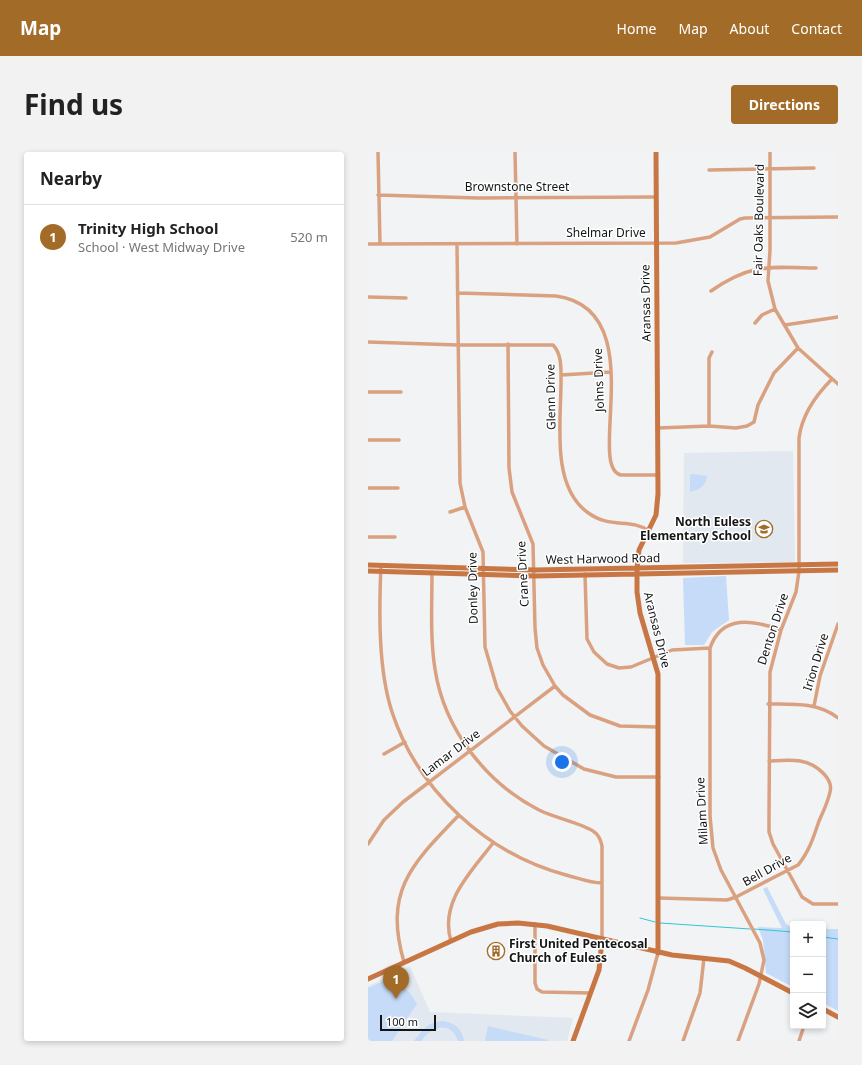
<!DOCTYPE html>
<html lang="en">
<head>
<meta charset="utf-8">
<style>
	:root { --surface:#fff; --page:#f2f2f2; --text:#222; --muted:#767676; --line:#e0e0e0; --accent:#a36b28 }
	body { margin:0; font-family:"Noto Sans",sans-serif; background:var(--page); color:var(--text) }
	.controls { position:absolute; right:12px; bottom:12px; display:grid; overflow:hidden; border-radius:4px; box-shadow:0 2px 6px #0003 }
	.controls button { width:36px; height:36px; display:grid; place-items:center; padding:0; border:0; border-bottom:1px solid var(--line); background:var(--surface); color:var(--text); font:20px sans-serif }
	.scale { position:absolute; left:12px; bottom:10px; width:56px; box-sizing:border-box; padding-left:4px; border:2px solid #141515; border-top:0; font-size:11px; line-height:14px; white-space:nowrap; color:#141515; -webkit-text-stroke:3px #fff; paint-order:stroke }
	.you { position:absolute; left:194px; top:610px; width:14px; height:14px; margin:-10px; border:3px solid #fff; border-radius:50%; background:#1a73e8; box-shadow:0 0 0 6px #1a73e833 }
	.badge { display:grid; place-items:center; width:26px; height:26px; border-radius:50%; background:var(--accent); color:#fff; font-size:13px; font-weight:700 }
	.pin { position:absolute; translate:-50% -33px; filter:drop-shadow(0 1px 2px #0008) }
	.pin::after { content:''; position:absolute; top:21px; width:14px; height:12px; background:inherit; clip-path:polygon(0 0,100% 0,50% 100%) }
	.list { margin:0; padding:0; list-style:none }
	h2 { display:flex; justify-content:space-between; align-items:center; height:52px; margin:0; padding:0 16px; font-size:17px }
	h2 small { font-size:13px; font-weight:400; color:var(--muted) }
	.list li { display:grid; grid-template-columns:26px 1fr auto; gap:12px; align-items:center; box-sizing:border-box; height:64px; padding:0 16px; border-top:1px solid var(--line) }
	.list b { display:block; font-size:15px; white-space:nowrap }
	.list p { margin:0; font-size:13px; white-space:nowrap; color:var(--muted) }
	.list em { font-size:13px; font-style:normal; color:var(--muted) }
	.icon { flex:none; width:22px; height:22px; fill:none; stroke:currentColor; stroke-width:2; stroke-linecap:round; stroke-linejoin:round }
	.map { position:relative; flex:none; width:470px; height:889px; overflow:hidden; border-radius:4px }
	header { display:flex; align-items:center; gap:24px; box-sizing:border-box; height:56px; padding:0 20px; background:var(--accent); color:#fff }
	header strong { font-size:19px }
	nav { display:flex; gap:22px; margin-inline-start:auto; font-size:14px }
	.intro { display:flex; align-items:center; justify-content:space-between; box-sizing:border-box; height:96px; padding:0 24px }
	h1 { margin:0; font-size:28px }
	.button { padding:10px 18px; border-radius:4px; background:var(--accent); color:#fff; font-size:14px; font-weight:700 }
	main { display:flex; gap:24px; padding:0 24px }
	aside { flex:1; background:var(--surface); border-radius:4px; box-shadow:0 2px 6px #0003 }
	.map>svg:first-child { display:block }
</style>
</head>
<body>
<header>
<strong>Map</strong>
<nav><a>Home</a><a>Map</a><a>About</a><a>Contact</a></nav>
</header>
<div class="intro"><h1>Find us</h1><a class="button">Directions</a></div>
<main>
<aside>
<h2>Nearby<small></small></h2>
<ul class="list">
<li><span class="badge">1</span><div><b>Trinity High School</b><p>School · West Midway Drive</p></div><em>520 m</em></li>
</ul>
</aside>
<div class="map">
<svg width="470" height="889" viewBox="0 0 470 889">
	<rect width="100%" height="100%" fill="#f1f3f4"/>
	<path fill="#e2e8ef" d="M425,299L427,410L315,411L316,301Z
		M42,814L62,860L205,866L199,889H0V834Z"/>
	<path fill="#c5dbf7" d="M324,322L339,324C338,334 331,338 322,340V323Z
		M358,424L361,468L344,480L336,493H317L315,426Z
		M399,735L418,772L425,777V835L398,821L395,788L390,775L414,776L395,737Z
		M455,777H470V859L455,851Z
		M16,829C31,829 43,839 49,852L24,889H0V836Z
		M75,869C87,871 94,877 96,889H90C83,868 64,874 53,889H46C55,877 60,870 75,869Z
		M120,874L180,888V889H117Z"/>
	<g fill="none" stroke-linecap="round" stroke-linejoin="round">
		<path stroke="#33c5d8" stroke-width="1" d="M272,766L287,770
			M292,771L382,777
			M386,777L425,780
			M455,785L470,787"/>
		<path stroke="#daa181" stroke-width="3.5" d="M10,0L12,92
			M147,0L149,92
			M402,0V98L400,129L407,157L430,196L470,232
			M341,18L446,16
			M10,43L110,46L288,45
			M0,92L308,91L342,85L372,67L377,66L470,65
			M89,93L92,331L97,355L115,400L117,495L129,536L142,559L154,574L176,594L216,617L248,625H291
			M343,139C383,111 402,115 448,116
			M90,141L188,144C285,157 217,315 253,323H290
			M0,145L38,146
			M387,171L394,163L407,157
			M417,173L470,165
			M0,190L90,193H185C194,202 193,217 193,230C193,270 183,333 219,360C243,378 261,365 281,379
			M140,192L141,316L144,340L165,392L167,476L169,496L175,513L187,534L195,543L222,563L252,574L290,575
			M193,223L243,220
			M464,227C448,243 434,262 431,286V419L428,440L413,478L402,520L401,666V680L405,692L434,745L445,752H470
			M0,240H33
			M341,274V206L344,200
			M290,276L341,274L368,276L379,274L386,270L390,253L406,221L430,196
			M0,288H31
			M0,336H30
			M82,360L97,355
			M0,385H27
			M13,413C11,459 10,517 24,560C50,639 119,702 198,723C210,726 222,731 234,731
			M64,420C64,452 62,486 67,517C76,577 118,631 171,658C187,666 213,671 225,679C230,682 233,689 234,694V788
			M217,422L219,487L226,500L239,512L251,516L263,515L304,498L342,496
			M400,552C424,552 450,550 470,566
			M446,554L452,524L470,472
			M16,602L37,590
			M0,692L16,668L35,650L187,534
			M291,746L359,748L368,745L430,713C441,700 446,684 451,669C455,660 460,650 462,640C464,633 460,626 455,621C439,605 421,608 401,609
			M167,772V831L169,837L174,840L223,841
			M83,789C71,750 104,719 125,691
			M36,810C15,738 45,711 91,663
			M261,889L280,838L290,801
			M315,889L332,841L336,806
			M370,889L391,832L396,808L392,791L353,718L345,696L342,664V496C354,462 385,468 413,478
			M431,889L436,874"/>
		<path stroke="#c97645" stroke-width="5" d="M288,0L290,342L288,363L271,398L269,416V440L272,461L290,522V801
			M0,413L167,418L470,412
			M0,419L167,424L470,418
			M0,827L103,780L130,772L150,771L179,774L304,803L361,809L377,816L425,841
			M455,857L470,865
			M205,889L231,818L234,788"/>
	</g>
	<defs>
		<symbol id="school-ring" viewBox="-11 -11 22 22"><circle r="9.5" fill="#fff" stroke="#a36b28" stroke-width="1.5"/><path d="M0-5L7-2L0 1L-7-2ZM-4 1L0 2.5L4 1V4Q0 6-4 4Z" fill="#a36b28"/></symbol>
		<symbol id="building-ring" viewBox="-11 -11 22 22"><circle r="9.5" fill="#fff" stroke="#a36b28" stroke-width="1.5"/><path d="M-4-6H4V6H1V3H-1V6H-4ZM-2.5-4.3h1.7v1.8h-1.7ZM.8-4.3h1.7v1.8H.8ZM-2.5-1h1.7V.8h-1.7ZM.8-1h1.7V.8H.8Z" fill="#a36b28"/></symbol>
	</defs>
	<g fill-rule="evenodd">
		<use href="#school-ring" x="386" y="367" width="20" height="20"/>
		<use href="#building-ring" x="118" y="789" width="20" height="20"/>
	</g>
	<g text-anchor="middle" stroke-width="3" stroke-linejoin="round" paint-order="stroke">
		<g font-size="12" fill="#141515" stroke="#fff">
			<text x="149" y="39">Brownstone Street</text>
			<text transform="translate(391 68) rotate(-89)" y="4">Fair Oaks Boulevard</text>
			<text x="238" y="85">Shelmar Drive</text>
			<text transform="translate(278 151) rotate(-91)" y="4">Aransas Drive</text>
			<text transform="translate(231 228) rotate(-92)" y="4">Johns Drive</text>
			<text transform="translate(183 245) rotate(-91)" y="4">Glenn Drive</text>
			<text transform="translate(235 407) rotate(-1)" y="4">West Harwood Road</text>
			<text transform="translate(155 422) rotate(-93)" y="4">Crane Drive</text>
			<text transform="translate(105 436) rotate(-91)" y="4">Donley Drive</text>
			<text transform="translate(405 477) rotate(-72)" y="4">Denton Drive</text>
			<text transform="translate(289 478) rotate(76)" y="4">Aransas Drive</text>
			<text transform="translate(448 510) rotate(-73)" y="4">Irion Drive</text>
			<text transform="translate(83 601) rotate(-37)" y="4">Lamar Drive</text>
			<text transform="translate(334 659) rotate(-93)" y="4">Milam Drive</text>
			<text transform="translate(399 718) rotate(-29)" y="4">Bell Drive</text>
		</g>
		<g font-size="12" font-weight="bold" fill="#141515" stroke="#fff" text-anchor="end">
			<text x="383" y="374">North Euless<tspan x="383" dy="14">Elementary School</tspan></text>
			<text x="141" y="796" text-anchor="start">First United Pentecosal<tspan x="141" dy="14">Church of Euless</tspan></text>
		</g>
	</g>
</svg>
<div class="controls">
<button>+</button>
<button>−</button>
<button><svg class="icon" aria-label="layers" viewBox="0 0 24 24"><path d="M12 4l9 5-9 5-9-5zM3 14l9 5 9-5"/></svg></button>
</div>
<div class="scale">100 m</div>
<div class="you"></div>
<div class="pin badge" style="left:28px;top:847px">1</div>
</div>
</main>
</body>
</html>
